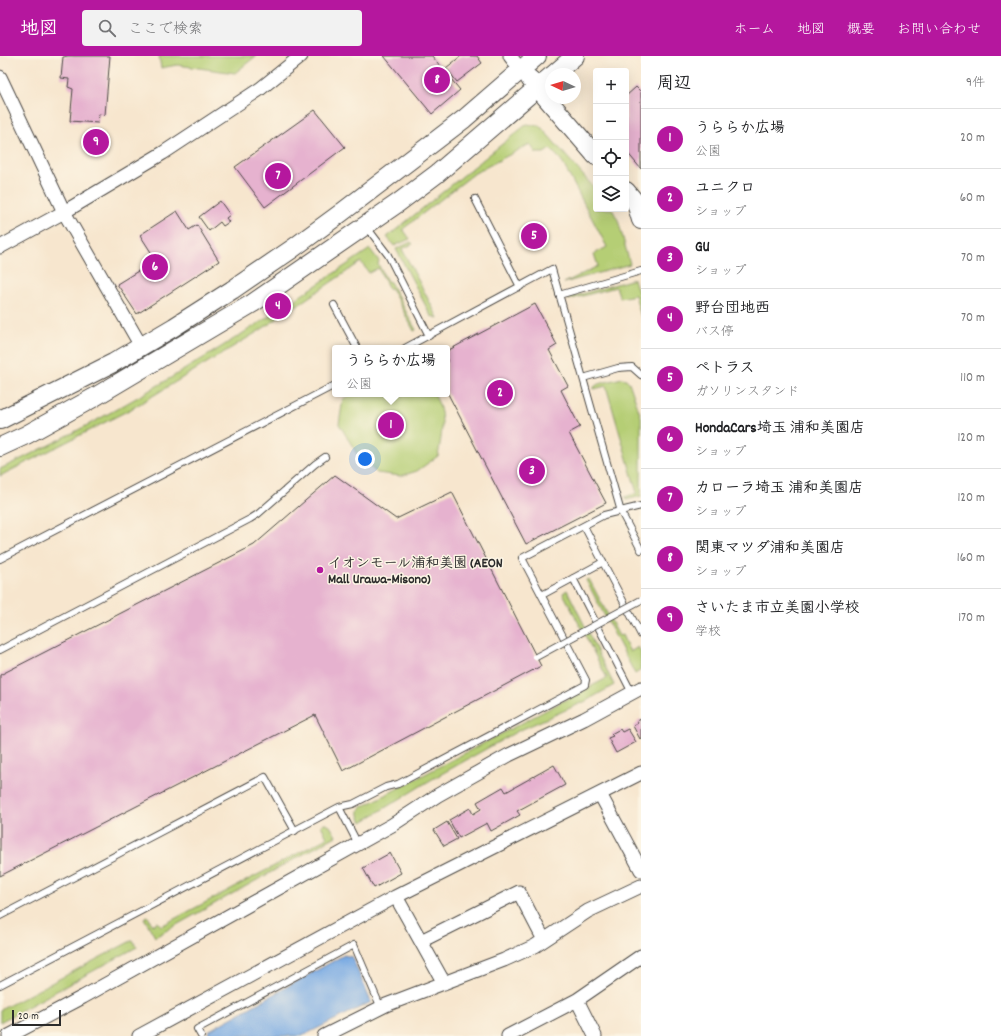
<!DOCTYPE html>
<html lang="ja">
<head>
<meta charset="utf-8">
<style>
	:root { --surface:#fff; --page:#f2f2f2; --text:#202124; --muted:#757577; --line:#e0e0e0; --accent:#b5179e }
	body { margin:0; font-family:Dekko,"Klee One",sans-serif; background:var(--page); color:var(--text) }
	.controls { position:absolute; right:12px; top:12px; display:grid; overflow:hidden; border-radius:4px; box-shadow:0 4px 16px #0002 }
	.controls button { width:36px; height:36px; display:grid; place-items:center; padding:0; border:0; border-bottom:1px solid var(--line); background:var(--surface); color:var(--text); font:20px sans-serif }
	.compass { position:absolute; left:545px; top:12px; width:36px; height:36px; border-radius:50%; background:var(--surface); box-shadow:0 4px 16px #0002; rotate:274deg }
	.scale { position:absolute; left:12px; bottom:10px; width:49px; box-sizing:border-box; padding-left:4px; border:2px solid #2b2b2b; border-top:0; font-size:11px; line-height:14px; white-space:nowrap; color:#2b2b2b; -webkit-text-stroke:3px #fcf5e5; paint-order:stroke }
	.you { position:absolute; left:365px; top:403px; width:14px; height:14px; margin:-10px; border:3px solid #fff; border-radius:50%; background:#1a73e8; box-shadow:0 0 0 6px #1a73e833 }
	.badge { display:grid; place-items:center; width:26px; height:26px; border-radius:50%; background:var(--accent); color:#fff; font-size:13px; font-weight:700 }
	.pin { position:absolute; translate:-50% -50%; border:2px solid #fff; box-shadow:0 1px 4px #0006 }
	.popup { position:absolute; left:332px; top:289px; width:118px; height:52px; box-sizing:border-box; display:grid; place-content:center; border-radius:4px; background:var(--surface); filter:drop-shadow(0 1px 3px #0005); font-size:13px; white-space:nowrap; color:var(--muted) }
	.popup b { font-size:15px; color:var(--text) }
	.popup::after { content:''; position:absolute; left:50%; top:100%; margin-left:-8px; border:8px solid transparent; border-top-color:var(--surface) }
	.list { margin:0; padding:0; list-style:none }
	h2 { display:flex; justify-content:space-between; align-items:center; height:52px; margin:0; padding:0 16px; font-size:17px }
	h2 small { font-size:13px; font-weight:400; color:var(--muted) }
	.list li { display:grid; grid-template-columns:26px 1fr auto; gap:12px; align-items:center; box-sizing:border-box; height:60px; padding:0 16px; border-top:1px solid var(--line) }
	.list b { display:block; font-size:15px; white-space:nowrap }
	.list p { margin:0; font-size:13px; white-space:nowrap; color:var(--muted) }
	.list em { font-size:13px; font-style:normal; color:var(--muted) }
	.icon { flex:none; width:22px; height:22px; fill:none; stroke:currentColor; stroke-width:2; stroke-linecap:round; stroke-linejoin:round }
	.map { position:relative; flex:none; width:641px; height:980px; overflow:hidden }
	header { display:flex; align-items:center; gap:24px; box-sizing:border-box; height:56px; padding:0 20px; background:var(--accent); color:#fff }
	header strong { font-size:19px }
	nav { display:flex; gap:22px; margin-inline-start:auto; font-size:14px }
	.search { width:280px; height:36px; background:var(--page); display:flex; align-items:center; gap:10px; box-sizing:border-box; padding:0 14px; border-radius:4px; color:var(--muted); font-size:15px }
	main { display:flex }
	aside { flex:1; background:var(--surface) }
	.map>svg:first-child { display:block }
</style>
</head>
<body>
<header>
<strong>地図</strong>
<div class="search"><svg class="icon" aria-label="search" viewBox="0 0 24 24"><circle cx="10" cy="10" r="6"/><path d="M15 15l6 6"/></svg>ここで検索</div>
<nav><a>ホーム</a><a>地図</a><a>概要</a><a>お問い合わせ</a></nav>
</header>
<main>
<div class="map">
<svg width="641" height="980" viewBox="0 0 641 980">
	<rect width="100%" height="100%" fill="#fcf5e5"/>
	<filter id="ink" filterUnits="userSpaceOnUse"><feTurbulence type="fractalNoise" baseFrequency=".025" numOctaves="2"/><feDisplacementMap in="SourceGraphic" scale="8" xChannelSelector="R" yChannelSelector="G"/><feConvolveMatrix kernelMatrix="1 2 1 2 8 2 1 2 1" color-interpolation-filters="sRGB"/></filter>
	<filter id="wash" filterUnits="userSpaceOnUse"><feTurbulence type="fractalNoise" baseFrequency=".012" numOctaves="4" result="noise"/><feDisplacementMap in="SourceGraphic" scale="16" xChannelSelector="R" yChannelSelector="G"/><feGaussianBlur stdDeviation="0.9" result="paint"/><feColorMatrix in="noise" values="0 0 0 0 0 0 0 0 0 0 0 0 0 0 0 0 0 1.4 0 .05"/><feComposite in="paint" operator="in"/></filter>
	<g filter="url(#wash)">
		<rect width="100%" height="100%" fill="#f7e6ce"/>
		<path fill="#b5ce74" stroke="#707c50" d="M159,0H256L235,17L177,9L161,12Z
			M527,68L540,70L596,134V153H612L618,164L630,208L564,227L598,210L594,198L607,191L561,104L550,93L544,97H536L530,88L475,117L403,173L410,183L394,190L387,181Z
			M411,186L413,188L402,193L438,262L431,260L396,193Z
			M370,193L379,205L378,208L387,225L390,226L416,274L414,275L391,232L389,233L378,212L369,217L361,206L259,275L133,352L0,420V413C131,352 251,274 370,193Z
			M634,223L641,246V261L635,239L620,242L616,231L568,244L571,241Z
			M622,322L626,323L629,326L641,361V440L626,444L625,441L637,437L606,330L594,333V331L598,328Z
			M352,338H434C446,359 442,377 438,400L417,415L401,420L377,417L359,401L339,368L343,343Z
			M589,523L619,580L622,579L630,596L638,591L641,596V614L635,618L586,524Z
			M567,534L614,629L586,645L518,675L429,725L362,766C355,753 360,752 372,746L607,622L563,537Z
			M324,767L330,770L336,780L155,881L144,862L148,860L152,869L158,866L161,870L327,782L321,769Z
			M133,884L137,891L0,966V954Z"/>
		<path fill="#77a9e3" stroke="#516a87" d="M344,899L352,901L371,946L302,980H210L208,975Z"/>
		<g id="blocks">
			<path fill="#e6b2cf" d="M68,0H110L105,59L99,58L98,67L70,65L73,33L68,31L69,23L61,22L63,1Z
				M384,0H432L460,34L432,58Z
				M461,0H477L482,7L457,26L446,12Z
				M636,31L641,36V113L626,95V40Z
				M315,54L345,91L265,151L235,111Z
				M220,145L230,159L226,162L229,166L223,170L220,166L209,175L199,161Z
				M177,155L189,174L197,169L219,205L137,258L117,228L156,204L140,179Z
				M535,248L557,289L549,294L568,330L561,334L580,371L569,377L606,447L526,488L447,336V295Z
				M335,419L396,463L452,436L541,610L343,715L315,659L0,820V619L254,489Z
				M641,663V682L640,683L633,670L638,667L637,665Z
				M620,673L622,676L628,673L636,686L616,697L608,682L613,680L611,678Z
				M554,709L565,729L517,755L520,759L491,775L487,767L459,782L449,764L470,752L473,758L481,753L477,746L503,731L506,736Z
				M447,766L457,783L444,790L434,774Z
				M390,797L401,817L374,832L363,812Z"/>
		</g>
	</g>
	<g filter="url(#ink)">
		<use href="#blocks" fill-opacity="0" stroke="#4a4743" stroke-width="1"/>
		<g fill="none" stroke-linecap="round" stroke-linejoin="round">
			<defs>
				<path id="lane" d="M475,143L520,231
					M366,170L388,199L429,280
					M559,239L641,215
					M334,249L357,292
					M405,292L552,213L621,456L641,494
					M583,322L618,312L632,311L641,319
					M584,470L641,579
					M0,503L335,329
					M573,522L632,637
					M542,539L603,506
					M0,594L250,463L258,458L315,408L325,401
					M339,751L358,788
					M0,860L265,721L295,775
					M0,929L339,751L353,748L386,731L398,728L585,629L586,624L522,502L604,459L641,450
					M201,980L197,973L354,889L381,952"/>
				<path id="street" d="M510,0L521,14
					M0,21L64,156L141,290
					M0,191L64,156L163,97L260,33L301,0
					M600,738L641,814
					M395,841L399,846L444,927
					M421,885L519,836L544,884
					M577,944L595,980
					M9,980L83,941L392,769L438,739L509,699L584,663L641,632
					M139,980L395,841L641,717
					M324,980L386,949L504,904L535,890L588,855L641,830
					M508,980L577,944L641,900"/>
				<path id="secondary" d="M554,18L575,0
					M530,23L596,100
					M626,135L636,147L641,164
					M0,364L113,307L174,271L232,234L292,193L341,157L464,63L537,0
					M0,391L26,379L93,342L253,247L398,147L438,117L551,20"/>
			</defs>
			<use href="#lane" stroke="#4a4743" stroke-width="8"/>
			<use href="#street" stroke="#4a4743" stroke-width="15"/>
			<use href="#secondary" stroke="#4a4743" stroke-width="20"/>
			<use href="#lane" stroke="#fff" stroke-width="6"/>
			<use href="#street" stroke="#fff" stroke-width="13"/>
			<use href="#secondary" stroke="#fff" stroke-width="18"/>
			<defs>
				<path id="lane-bridge" d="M536,601L641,544"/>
			</defs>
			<use href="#lane-bridge" stroke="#4a4743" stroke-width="8" stroke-linecap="butt"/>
			<use href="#lane-bridge" stroke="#fff" stroke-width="6"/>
		</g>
	</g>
	<circle fill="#b5179e" stroke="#fcf5e5" stroke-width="1.5" cx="320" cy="514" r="4"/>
	<g text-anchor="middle" stroke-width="3" stroke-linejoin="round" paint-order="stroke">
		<g font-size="14" font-weight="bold" fill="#2b2b2b" stroke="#fcf5e5" text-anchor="start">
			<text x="328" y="511">イオンモール浦和美園 (AEON<tspan x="328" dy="16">Mall Urawa-Misono)</tspan></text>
		</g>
	</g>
</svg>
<div class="controls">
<button>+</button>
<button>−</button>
<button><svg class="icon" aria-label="locate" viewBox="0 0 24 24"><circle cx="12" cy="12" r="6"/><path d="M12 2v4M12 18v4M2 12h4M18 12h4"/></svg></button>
<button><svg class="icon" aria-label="layers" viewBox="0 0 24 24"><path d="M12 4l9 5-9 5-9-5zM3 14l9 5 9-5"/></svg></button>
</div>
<svg class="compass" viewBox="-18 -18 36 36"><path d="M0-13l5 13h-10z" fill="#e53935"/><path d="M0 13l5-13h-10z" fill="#757577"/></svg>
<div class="scale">20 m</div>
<div class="you"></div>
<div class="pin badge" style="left:391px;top:369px">1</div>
<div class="popup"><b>うららか広場</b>公園</div>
<div class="pin badge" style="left:500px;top:337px">2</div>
<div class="pin badge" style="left:532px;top:415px">3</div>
<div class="pin badge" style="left:278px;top:250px">4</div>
<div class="pin badge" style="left:534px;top:180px">5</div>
<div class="pin badge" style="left:155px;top:211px">6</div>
<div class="pin badge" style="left:278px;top:120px">7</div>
<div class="pin badge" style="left:437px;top:24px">8</div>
<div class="pin badge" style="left:96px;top:86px">9</div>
</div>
<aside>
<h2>周辺<small>9件</small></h2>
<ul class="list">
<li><span class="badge">1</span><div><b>うららか広場</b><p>公園</p></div><em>20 m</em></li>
<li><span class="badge">2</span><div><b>ユニクロ</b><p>ショップ</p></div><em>60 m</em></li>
<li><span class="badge">3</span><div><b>GU</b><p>ショップ</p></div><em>70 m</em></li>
<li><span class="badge">4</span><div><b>野台団地西</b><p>バス停</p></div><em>70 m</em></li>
<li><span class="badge">5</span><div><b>ペトラス</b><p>ガソリンスタンド</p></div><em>110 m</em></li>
<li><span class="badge">6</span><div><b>HondaCars埼玉 浦和美園店</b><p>ショップ</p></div><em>120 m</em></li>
<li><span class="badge">7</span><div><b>カローラ埼玉 浦和美園店</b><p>ショップ</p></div><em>120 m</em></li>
<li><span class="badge">8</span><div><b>関東マツダ浦和美園店</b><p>ショップ</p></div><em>160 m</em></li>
<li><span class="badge">9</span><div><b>さいたま市立美園小学校</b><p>学校</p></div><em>170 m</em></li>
</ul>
</aside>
</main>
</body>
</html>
